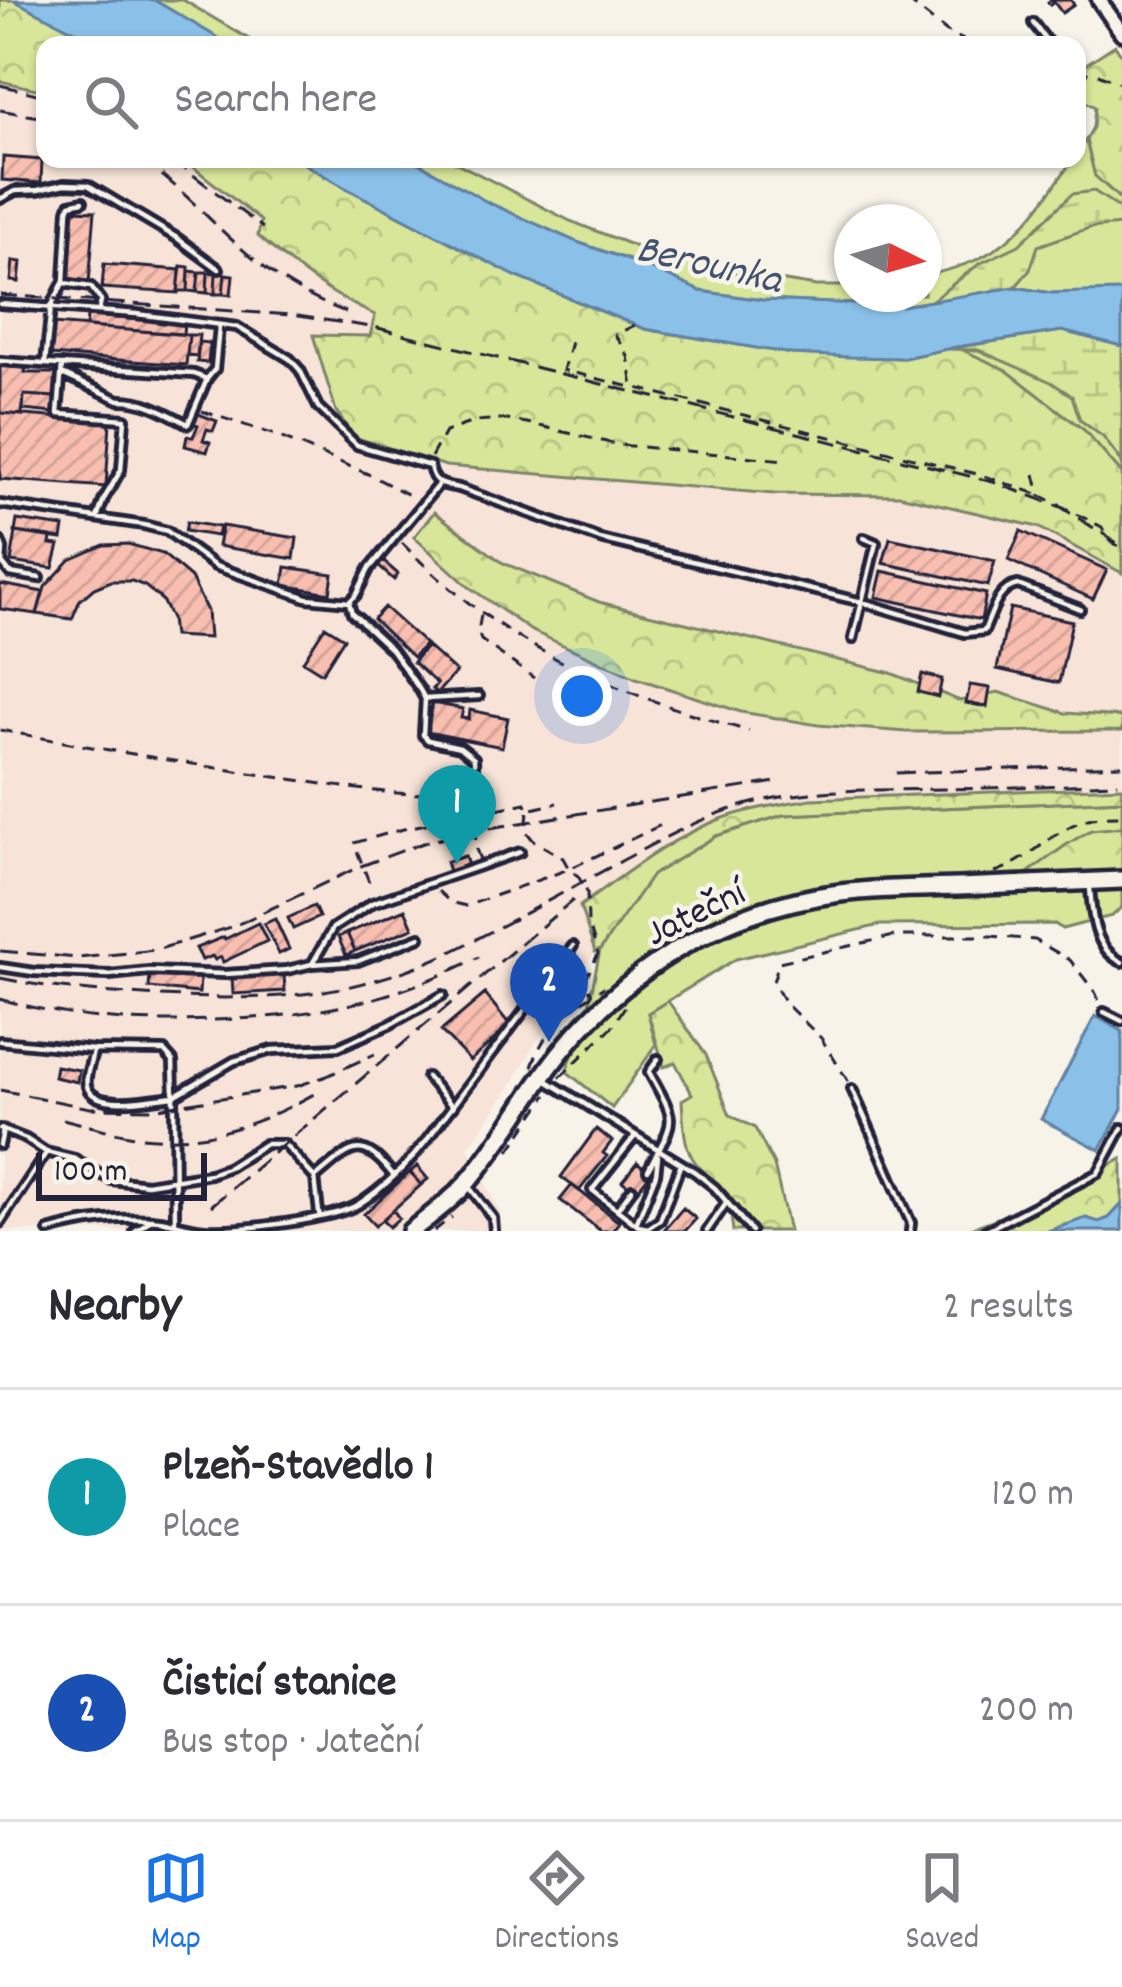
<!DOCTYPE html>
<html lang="en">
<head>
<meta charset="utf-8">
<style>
	:root { --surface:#fff; --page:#f2f2f3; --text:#2b2b33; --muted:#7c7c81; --line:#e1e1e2; --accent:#1a73e8 }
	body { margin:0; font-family:Dekko,sans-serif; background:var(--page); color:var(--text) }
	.compass { position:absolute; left:834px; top:204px; width:108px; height:108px; border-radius:50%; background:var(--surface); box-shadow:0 3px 9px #0004; rotate:95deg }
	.scale { position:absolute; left:36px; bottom:30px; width:171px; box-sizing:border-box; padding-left:12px; border:6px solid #22223b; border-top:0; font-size:33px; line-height:42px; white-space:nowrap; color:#22223b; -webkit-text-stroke:9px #f7f3e8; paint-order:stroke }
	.you { position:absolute; left:582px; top:696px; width:42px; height:42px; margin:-30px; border:9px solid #fff; border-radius:50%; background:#1a73e8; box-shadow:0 0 0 18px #1a73e833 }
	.badge { display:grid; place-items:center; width:78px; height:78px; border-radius:50%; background:var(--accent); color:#fff; font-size:39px; font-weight:700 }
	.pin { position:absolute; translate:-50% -99px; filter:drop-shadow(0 3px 6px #0008) }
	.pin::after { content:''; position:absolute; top:63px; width:42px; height:36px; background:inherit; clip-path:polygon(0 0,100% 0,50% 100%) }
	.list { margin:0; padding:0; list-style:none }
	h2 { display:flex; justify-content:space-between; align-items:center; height:156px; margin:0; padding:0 48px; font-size:51px }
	h2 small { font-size:39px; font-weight:400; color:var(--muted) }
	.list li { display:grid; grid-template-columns:78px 1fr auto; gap:36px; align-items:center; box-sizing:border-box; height:216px; padding:0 48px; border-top:3px solid var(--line) }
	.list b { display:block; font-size:45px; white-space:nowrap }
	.list p { margin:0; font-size:39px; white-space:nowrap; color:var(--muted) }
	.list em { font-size:39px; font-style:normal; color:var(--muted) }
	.icon { flex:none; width:66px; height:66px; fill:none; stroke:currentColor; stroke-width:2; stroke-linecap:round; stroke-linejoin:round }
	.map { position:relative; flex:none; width:1122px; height:1231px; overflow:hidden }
	.search { position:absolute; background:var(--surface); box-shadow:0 3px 9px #0004; left:36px; right:36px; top:36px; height:132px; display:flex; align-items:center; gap:30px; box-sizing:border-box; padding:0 42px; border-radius:24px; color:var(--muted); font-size:45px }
	.sheet { height:588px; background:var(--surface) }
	nav { display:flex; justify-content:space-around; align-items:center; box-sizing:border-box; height:168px; border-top:3px solid var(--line); background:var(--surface); font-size:33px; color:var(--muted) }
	nav a { display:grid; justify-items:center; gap:6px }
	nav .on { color:var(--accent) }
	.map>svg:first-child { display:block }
</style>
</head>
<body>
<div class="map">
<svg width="1122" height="1231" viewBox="0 0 1122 1231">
	<defs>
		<pattern id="forest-crowns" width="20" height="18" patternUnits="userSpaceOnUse" patternTransform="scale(3)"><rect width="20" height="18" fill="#d8e699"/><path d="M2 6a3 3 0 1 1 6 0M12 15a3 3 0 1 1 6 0" fill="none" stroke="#b9c585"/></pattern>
		<pattern id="wetland-marsh" width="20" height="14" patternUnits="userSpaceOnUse" patternTransform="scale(3)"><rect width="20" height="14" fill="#d8e699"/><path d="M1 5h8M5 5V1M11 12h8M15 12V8" fill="none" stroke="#b9c585"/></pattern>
		<pattern id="building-hatch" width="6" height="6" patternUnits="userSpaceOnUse" patternTransform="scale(3)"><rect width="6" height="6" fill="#f8beb0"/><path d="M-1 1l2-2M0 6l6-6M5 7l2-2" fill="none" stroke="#d4a398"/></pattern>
	</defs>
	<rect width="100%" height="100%" fill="#f7f3e8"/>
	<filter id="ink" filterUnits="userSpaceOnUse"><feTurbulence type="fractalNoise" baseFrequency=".00833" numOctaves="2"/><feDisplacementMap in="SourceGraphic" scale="24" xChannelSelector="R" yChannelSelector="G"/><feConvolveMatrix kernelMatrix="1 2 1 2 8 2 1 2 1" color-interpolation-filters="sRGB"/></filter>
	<g filter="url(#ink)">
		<path fill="#f7e3d7" d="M0,81L45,91V159H183L261,222L1122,525V787L811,799L581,906L595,952L533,1047L509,1089L468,1148L499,1210L501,1231H0Z"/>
		<path fill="#d8e699" stroke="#7d846a" stroke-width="3" d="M154,0H183L259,45H230Z
			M1086,140L1095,176L1122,201L1119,208L1122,216V292L1051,293L1015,287L902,306L762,300L700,291L643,265L577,242L487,202L412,159H449L570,221L647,251L742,274L816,286H852V294H924V277C942,271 963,267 980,258C1022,237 1047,197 1073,159H1077V153Z
			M1122,346L1070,380L1122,443V474L1084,430L1006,370L956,347Z
			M1122,800V907L1112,916L1062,929L1055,924L880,925L736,959L648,1013L656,1045L612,1108L566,1071L585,1024L600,950L619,922L652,875L716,836L783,815Z"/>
		<path fill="url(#forest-crowns)" stroke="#7d846a" stroke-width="3" d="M0,0H13L103,45H45V91L0,81Z
			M1115,45L1122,56V200L1095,176L1086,140L1093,127L1095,107L1077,97V70Z
			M183,159H296L344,187L515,276L645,329L792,354L904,358L956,347L1006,370L1084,430L1122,474V573L1038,527L899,495L774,494L446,466L354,437L336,411L313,335L370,336L375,315C328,294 296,269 258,236L261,221Z
			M434,512L503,563L599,602L891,673L960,701L998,692L1065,713L1122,717V731L907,732L818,725L741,712L636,678L530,630L468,586L414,537Z
			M1122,787V800L783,815L716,836L652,875L600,950L595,952L580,906C624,875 667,840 718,820C747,809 780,804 811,799Z
			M1122,827V870L1025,875L1066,845L1091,830Z
			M668,1001L706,1055L730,1115L755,1128L774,1165L789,1231H733L728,1194C686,1158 685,1155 682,1100L692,1094L675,1062L664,1067L648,1013Z
			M1122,1159V1204L1109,1218L1099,1222L1086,1218L1048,1231H963L1001,1217Z"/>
		<path fill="url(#wetland-marsh)" stroke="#7d846a" stroke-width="3" d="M1094,191L1119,208L1122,225L1089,228L1038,246L1030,270L1015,287L930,302L979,264L1019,245L1072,194Z
			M1062,331L1122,346V462L1103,437L1080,420L1072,396L1051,382L978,350L947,349Z"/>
		<path fill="#8bc1e9" stroke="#6181a3" stroke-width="3" d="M13,0H154L230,45H103Z
			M296,159H412L487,202L577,242L643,265L700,291L762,300L902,306L1015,287L1051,293L1119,291L1122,292V346L1062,331L956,347L904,358L849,357L792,354L645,329L515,276L344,187Z
			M1095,1016L1122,1031V1109L1100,1150L1041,1119Z
			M1122,1204V1231H1048L1086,1218L1099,1222L1109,1218Z"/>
		<path fill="url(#building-hatch)" stroke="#22223b" stroke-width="3" d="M1051,0H1071L1074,5L1062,13L1054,2L1050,5L1048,2Z
			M3,157L42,160L41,183L2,180Z
			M74,210L95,211L89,283L68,281Z
			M13,261L21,262L19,282L11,281Z
			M104,264L180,270L178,293L102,288Z
			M181,266L189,267L188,291H178Z
			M189,271L199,272L197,292L188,291Z
			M199,272H208L207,293L197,292Z
			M208,272L216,273L215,294L207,293Z
			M216,273L225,274L223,294H215Z
			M225,274L233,275L231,295L223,294Z
			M87,316L184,323L183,334L86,327Z
			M53,324L189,335L186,365L51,355Z
			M189,335H199L197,356L187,355Z
			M199,342L210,343L208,363L197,362Z
			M0,366L26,368L25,373H58L56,397L24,395L22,415L0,413Z
			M24,395L55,397L54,413L23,410Z
			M0,413L110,422L106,487L0,479Z
			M196,413L217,421L213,431L207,429L203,440L210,442L207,452L185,446L187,436L193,437L198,425L192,423Z
			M17,520L64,527L62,539L15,532Z
			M187,522L219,527L217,536L185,531Z
			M222,526L297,538L294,559L218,546Z
			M1021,531L1107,570L1093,599L1008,560Z
			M16,532L51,537L50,544L59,545L53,568L11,562Z
			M890,538L995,561L988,586L883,563Z
			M128,544L163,554L191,578L207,611L209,638L173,636L171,619L162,600L145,586L132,581H111L94,588L80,600L72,619L37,614L45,587L70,560L104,545Z
			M383,561L398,574L394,580L378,566Z
			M286,567L333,574L330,593L283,585Z
			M882,571L986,594L981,620L876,597Z
			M0,584L43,592L37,614L0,609Z
			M384,607L425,644L413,657L373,619Z
			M1010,608L1072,621L1059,683L997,669Z
			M325,626L344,638L322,673L303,661Z
			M427,646L456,672L437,693L432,689L437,684L413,662Z
			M922,674L942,679L938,697L918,692Z
			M970,685L990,688L987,707L966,703Z
			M433,703L463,709L461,718L469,719L470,710L508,718L502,747L427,732Z
			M465,856L468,866L449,871L446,862Z
			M314,906L319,917L293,929L288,918Z
			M405,909L413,928L355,951L347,933Z
			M275,919L289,949L279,954L264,924Z
			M258,923L267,941L223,962L221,957L215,960L212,956L202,960L196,948L224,937L225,939Z
			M347,933L355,951L346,955L338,937Z
			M284,974L285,991L233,994L232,977Z
			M150,975L200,978L199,993L149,988Z
			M485,994L510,1025L470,1061L441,1031Z
			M56,1066L79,1070L77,1082L54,1077Z
			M596,1129L612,1141L603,1153L607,1156L579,1191L561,1177Z
			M637,1162L651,1173L636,1192L622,1181Z
			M417,1166L428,1179L421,1185L410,1172Z
			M410,1172L421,1185L375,1226L364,1214Z
			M572,1185L619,1222L612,1231H601L560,1200Z
			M683,1208L696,1219L685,1231H663Z
			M393,1210L399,1218L389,1227L382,1220Z"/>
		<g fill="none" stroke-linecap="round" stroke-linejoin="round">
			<defs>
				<path id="service" d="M1033,23L1050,45
					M0,199L15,191L38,190L64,184L88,185L177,238L219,269
					M64,283L91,287L101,301L99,310
					M0,304L137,314L237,327L290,359L300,370L318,407L357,445L430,466C433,484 442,485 459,488L600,539L862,602L965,633L984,631C992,614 997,588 1018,585L1080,609
					M0,361L194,374L207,379L215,369L219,327
					M45,364L51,307L64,281L68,210L70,204L83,201
					M62,365L58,414L125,419L121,470L104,499L97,518
					M62,374L119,400C144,399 167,413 188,424L207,379
					M0,504L144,525L167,531L215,566L307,598L349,602L356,595L369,569L438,485
					M0,541L3,549L2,563L10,573L40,578
					M349,602L352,613L391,649L420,690L425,699L423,735L428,740L460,747L474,758C475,776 472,783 456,792
					M853,639L876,543L864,538
					M425,699L479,696
					M1090,887C1092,915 1094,949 1122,962
					M312,964L333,928L372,903L520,852
					M0,967L34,972L109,975L149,971L225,974L287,970L312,964L358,961L420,937
					M1104,1012L1122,1021
					M0,1041L93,1050L164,1051L173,1061L174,1096L234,1061L272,1050L338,1047L391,1024L443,995
					M93,1050C92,1062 83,1079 88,1089C99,1110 154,1098 174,1096L175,1223
					M427,1077L453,1107
					M544,1079L695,1172L715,1188L751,1231
					M852,1089L911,1223L910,1231
					M0,1129L3,1130L0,1145
					M3,1130L26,1139L46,1152L75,1159L111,1180L147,1184L210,1174L229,1167L265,1144H284L315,1178L319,1213
					M635,1136L592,1190L638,1226L648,1228L660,1220L680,1166
					M648,1170C675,1117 679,1126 649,1072L658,1059
					M315,1178C351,1148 360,1133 394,1176
					M470,1188L493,1218L494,1231
					M618,1208L632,1189
					M0,1223L46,1153
					M636,1224L656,1174L658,1156
					M49,1231C83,1221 124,1216 159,1220C174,1222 189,1228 205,1229C236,1231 333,1220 359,1204C385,1187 407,1165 426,1141L573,946
					M135,1231L152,1219
					M707,1231L727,1202
					M985,1231L1098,1173L1122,1128"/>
				<path id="tertiary" d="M1099,0L1122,33"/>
				<path id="primary" d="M411,1231C430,1216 450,1202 466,1184C510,1133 539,1071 586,1023C655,951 741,906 840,893C879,888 919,888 958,887C1013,885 1067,882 1122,880"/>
			</defs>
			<use href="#service" stroke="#22223b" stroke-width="14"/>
			<use href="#tertiary" stroke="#22223b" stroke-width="21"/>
			<use href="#primary" stroke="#22223b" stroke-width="24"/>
			<path stroke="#22223b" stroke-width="3" stroke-dasharray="12 9" stroke-linecap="butt" d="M907,0L947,32L974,45
				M1077,72L1098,74L1122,84
				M635,325L615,335L628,356L633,387L981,475L1040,495
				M571,342L563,370L631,387
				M202,411L275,435L368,474L415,498
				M431,457L445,432L476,421L500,419L527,423L619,445L786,460
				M1035,474L1040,495L1102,527L1107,538L1122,549
				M402,543C504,648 611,692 749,731
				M481,615L478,632L481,640L534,678
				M0,730C94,748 188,764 283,778C338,786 393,797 448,793
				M474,786L476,849L480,860
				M528,812L526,831L533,840L563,858L569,869L578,876L587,892L588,921L598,954L585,980L592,995
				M995,872C1029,861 1050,833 1082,821C1095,816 1109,816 1122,816
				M369,882L354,843L407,828L526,803L528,810L557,803
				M438,891L450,902L466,906L569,869L661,825
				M532,1067C545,1026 569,1009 604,987
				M560,1077L612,1027L629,1000
				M848,1081L821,1038L785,1003L773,982L779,962L894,936H991L1035,940L1070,960L1095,992L1101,1005
				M509,1151L547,1095
				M434,1231L452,1217"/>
			<use href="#service" stroke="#f7f3e8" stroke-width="4.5"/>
			<use href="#tertiary" stroke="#f7f3e8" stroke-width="12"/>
			<use href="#primary" stroke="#f7f3e8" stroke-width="15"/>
			<path stroke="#22223b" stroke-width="3" stroke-dasharray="18 9" stroke-linecap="butt" d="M0,85L45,96
				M0,110L45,118
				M140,159C184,188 215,228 255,260C282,283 313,300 346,312
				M172,159L263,228
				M0,295L291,315L378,328L993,482L1061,507L1119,544
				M896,773L1122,765
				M0,951L78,958L156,950L234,926L361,866L423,843L477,830L782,781
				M0,978C48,988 95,992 144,995C260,1002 356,1000 463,946C517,918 570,889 623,860C661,840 697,819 738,807C809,786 873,791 945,789C1003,788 1061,785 1118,783
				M0,999C75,1020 134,1023 211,1020C310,1017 390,1003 479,957
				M0,1090L90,1108L152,1109L297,1086L327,1076L375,1054
				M63,1119C87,1125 111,1132 135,1136C203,1146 264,1123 321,1090
				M211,1206L573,900"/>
		</g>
	</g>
	<g text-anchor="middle" stroke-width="9" stroke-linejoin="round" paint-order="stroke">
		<g font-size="39" fill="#22223b" stroke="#f7f3e8">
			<text transform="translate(694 910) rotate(-26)" y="14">Jateční</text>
		</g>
		<g font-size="42" font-style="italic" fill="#42526f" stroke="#f7f3e8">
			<text transform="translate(710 261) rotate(13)" y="15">Berounka</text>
		</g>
	</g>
</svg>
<svg class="compass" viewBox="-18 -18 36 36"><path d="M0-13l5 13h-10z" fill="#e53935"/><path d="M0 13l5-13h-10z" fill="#7c7c81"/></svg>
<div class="scale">100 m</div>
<div class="you"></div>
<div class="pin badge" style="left:457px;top:864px;background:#0f9aa8">1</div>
<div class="pin badge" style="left:549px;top:1042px;background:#1a4fb4">2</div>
<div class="search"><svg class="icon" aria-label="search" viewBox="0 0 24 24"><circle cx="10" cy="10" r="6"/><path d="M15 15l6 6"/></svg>Search here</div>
</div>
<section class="sheet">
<h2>Nearby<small>2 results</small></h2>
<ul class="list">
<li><span class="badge" style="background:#0f9aa8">1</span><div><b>Plzeň-Stavědlo 1</b><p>Place</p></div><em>120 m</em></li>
<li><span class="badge" style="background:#1a4fb4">2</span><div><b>Čisticí stanice</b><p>Bus stop · Jateční</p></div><em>200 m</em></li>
</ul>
</section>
<nav>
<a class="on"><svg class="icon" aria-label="map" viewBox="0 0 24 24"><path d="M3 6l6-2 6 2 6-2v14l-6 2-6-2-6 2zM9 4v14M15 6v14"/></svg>Map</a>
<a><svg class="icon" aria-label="directions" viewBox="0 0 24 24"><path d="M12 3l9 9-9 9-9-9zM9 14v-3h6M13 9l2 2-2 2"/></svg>Directions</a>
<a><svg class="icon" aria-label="saved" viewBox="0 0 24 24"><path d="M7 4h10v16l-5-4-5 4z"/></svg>Saved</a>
</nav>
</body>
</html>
